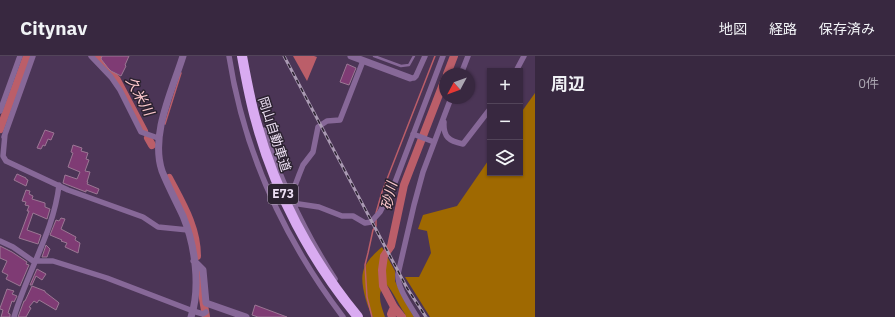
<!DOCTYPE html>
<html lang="ja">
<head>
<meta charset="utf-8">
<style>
	:root { --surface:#382840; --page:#3f3047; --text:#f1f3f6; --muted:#aba6b1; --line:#524459 }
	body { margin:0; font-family:"IBM Plex Sans","Noto Sans JP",sans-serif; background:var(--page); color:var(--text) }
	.controls { position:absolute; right:12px; top:12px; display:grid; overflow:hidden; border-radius:0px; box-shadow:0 1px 3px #0004 }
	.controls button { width:36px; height:36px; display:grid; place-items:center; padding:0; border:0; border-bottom:1px solid var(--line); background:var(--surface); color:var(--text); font:20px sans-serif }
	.compass { position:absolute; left:439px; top:12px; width:36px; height:36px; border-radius:50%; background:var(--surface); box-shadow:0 1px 3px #0004; rotate:229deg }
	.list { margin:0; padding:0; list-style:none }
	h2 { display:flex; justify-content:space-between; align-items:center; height:52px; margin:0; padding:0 16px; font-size:17px }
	h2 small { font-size:13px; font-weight:400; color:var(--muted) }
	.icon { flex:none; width:22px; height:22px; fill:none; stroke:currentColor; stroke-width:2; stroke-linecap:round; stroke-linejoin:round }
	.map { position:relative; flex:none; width:535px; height:261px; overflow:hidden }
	header { display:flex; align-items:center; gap:24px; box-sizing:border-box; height:56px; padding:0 20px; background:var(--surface); border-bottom:1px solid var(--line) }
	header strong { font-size:19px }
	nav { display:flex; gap:22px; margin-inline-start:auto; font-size:14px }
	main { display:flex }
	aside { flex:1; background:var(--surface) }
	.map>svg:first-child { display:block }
</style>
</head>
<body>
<header>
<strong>Citynav</strong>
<nav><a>地図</a><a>経路</a><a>保存済み</a></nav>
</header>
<main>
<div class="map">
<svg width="535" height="261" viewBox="0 0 535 261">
	<rect width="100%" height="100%" fill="#4b3556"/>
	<path fill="#9f6901" d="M535,37V261H430L405,221H419L431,197L427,175L418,173L423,159L457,150L490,102V117H520V58Z
		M382,191L395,215V225L403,242L414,261H401L405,258C398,248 394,236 385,227C376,238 381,249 385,261H373C367,251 360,227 363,216C366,205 375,197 382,191Z"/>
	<path fill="#bb5e69" d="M293,0H314L317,1L307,25Z"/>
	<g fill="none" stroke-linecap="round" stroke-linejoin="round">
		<path stroke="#bb5e69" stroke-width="1.5" d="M165,68L181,17
			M376,157L382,136L435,0
			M372,261L367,241L365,209L368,197L373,174L376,170V164"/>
		<path stroke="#bb5e69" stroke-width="8" d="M96,0L117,24L144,75
			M447,18L454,0
			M0,73L27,0
			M148,82L152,89
			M169,122C182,147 197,171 197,200
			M199,218L206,261
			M392,261L391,258L394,251
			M402,261L394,251L383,230L382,214L384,200L391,190L404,129L445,23"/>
	</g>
	<path fill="#7f3b74" stroke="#9b7794" d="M102,0H129L125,9L126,10L121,20L111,15L108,12L101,3Z
		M347,8L356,12L349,29L340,26Z
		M45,74L54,77L51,84L48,83L45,90L43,89L41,93L37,92Z
		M73,89L82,92L81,95L88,97L86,103L89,104L85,115L90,116L87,126H88L87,128L99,133L97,138L86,134V136L63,127L65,119L77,123L80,116L68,111L73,97L71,96Z
		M17,118L26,122V123L28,124L26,130L14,124Z
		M26,134L30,135L29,138L33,140L32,143L45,147V151L50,153L47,163L33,157L27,174L41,179L38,188L19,182L29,155H27L29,150L25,149L26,146L22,145Z
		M61,162L65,163L61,173L76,181L75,184L80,187L78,197L65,191L67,187L61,185L62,184L50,179L56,164L59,165Z
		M46,189L50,193L47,201H42Z
		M0,190L12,196L27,206L26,208L29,209L20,230L6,223L8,219L2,216L7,205L0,202Z
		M37,213L46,218L42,224L36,220L32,229H30Z
		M32,230L45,235V236L58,246L59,247L56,254L39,244L37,247L34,245L29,251L31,252L26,261H18L24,245H25Z
		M7,233L14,235L12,238L17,240L14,246L12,245L8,257L10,258V261H1L3,254L0,253V252Z
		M255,249L287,261H258L252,259Z"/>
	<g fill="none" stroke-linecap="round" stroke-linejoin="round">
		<path stroke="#876898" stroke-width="2.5" d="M374,0L401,10L409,9L414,0"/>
		<path stroke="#876898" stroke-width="5.5" d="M91,0L111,21L120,34L141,76L158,82
			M229,0C244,97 284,183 343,261
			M516,15L524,0
			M461,18L468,0
			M410,22H414L416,20L425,0
			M0,55L20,0
			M444,66C443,81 449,85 463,88L490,53
			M264,74C282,128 304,175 335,223
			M5,78L3,100L6,105L68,134L143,161L158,171L188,174
			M413,78L434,86
			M4,81L33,0
			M290,143L299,119L303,109L313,96L318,71L327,65L340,64L363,5
			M292,147L319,151L342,160H353L365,167L371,166L380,156L394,129L443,0
			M0,185L13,191L33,205H53L107,222L193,255L203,258L206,256
			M14,261C27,216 54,175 59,129
			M417,261C410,249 397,232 398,218L414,149L423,116L451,42"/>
		<path stroke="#876898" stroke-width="7" d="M183,0C172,35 150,79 162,115C168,130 176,145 183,160C195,189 201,231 191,261
			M351,0L410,22
			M194,205L203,214L206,247L246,261"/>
		<path stroke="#d9abf1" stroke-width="10" d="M242,0C246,22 250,44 256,65C275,136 311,204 358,261"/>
		<defs>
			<path id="rail" d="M284,0L407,232L426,261"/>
		</defs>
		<use href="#rail" stroke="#aa9ab3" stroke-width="3"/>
		<use href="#rail" stroke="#2b2230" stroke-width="1.5" stroke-dasharray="4.5" stroke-linecap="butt"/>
	</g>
	<g text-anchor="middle" stroke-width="3" stroke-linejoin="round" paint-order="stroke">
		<rect fill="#2b2230" stroke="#b3a7b9" stroke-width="1" x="268" y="128" width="30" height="20" rx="3"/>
		<g font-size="12" font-weight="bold" fill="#ede0f4">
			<text x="283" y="142">E73</text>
		</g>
		<g font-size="13" fill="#ede0f4" stroke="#2b2230">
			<text transform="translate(275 78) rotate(72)" y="5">岡山自動車道</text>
		</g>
		<g font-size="14" font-style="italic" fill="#fdc9cd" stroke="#2b2230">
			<text transform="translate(140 40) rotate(61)" y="5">久米川</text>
			<text transform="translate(389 140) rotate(-77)" y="5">砂川</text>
		</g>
	</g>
</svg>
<div class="controls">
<button>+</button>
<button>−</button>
<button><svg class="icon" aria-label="layers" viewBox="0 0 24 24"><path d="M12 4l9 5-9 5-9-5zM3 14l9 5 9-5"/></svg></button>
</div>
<svg class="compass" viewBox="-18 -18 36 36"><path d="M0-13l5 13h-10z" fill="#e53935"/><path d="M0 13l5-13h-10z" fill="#aba6b1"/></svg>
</div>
<aside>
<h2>周辺<small>0件</small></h2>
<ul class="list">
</ul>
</aside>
</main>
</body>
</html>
